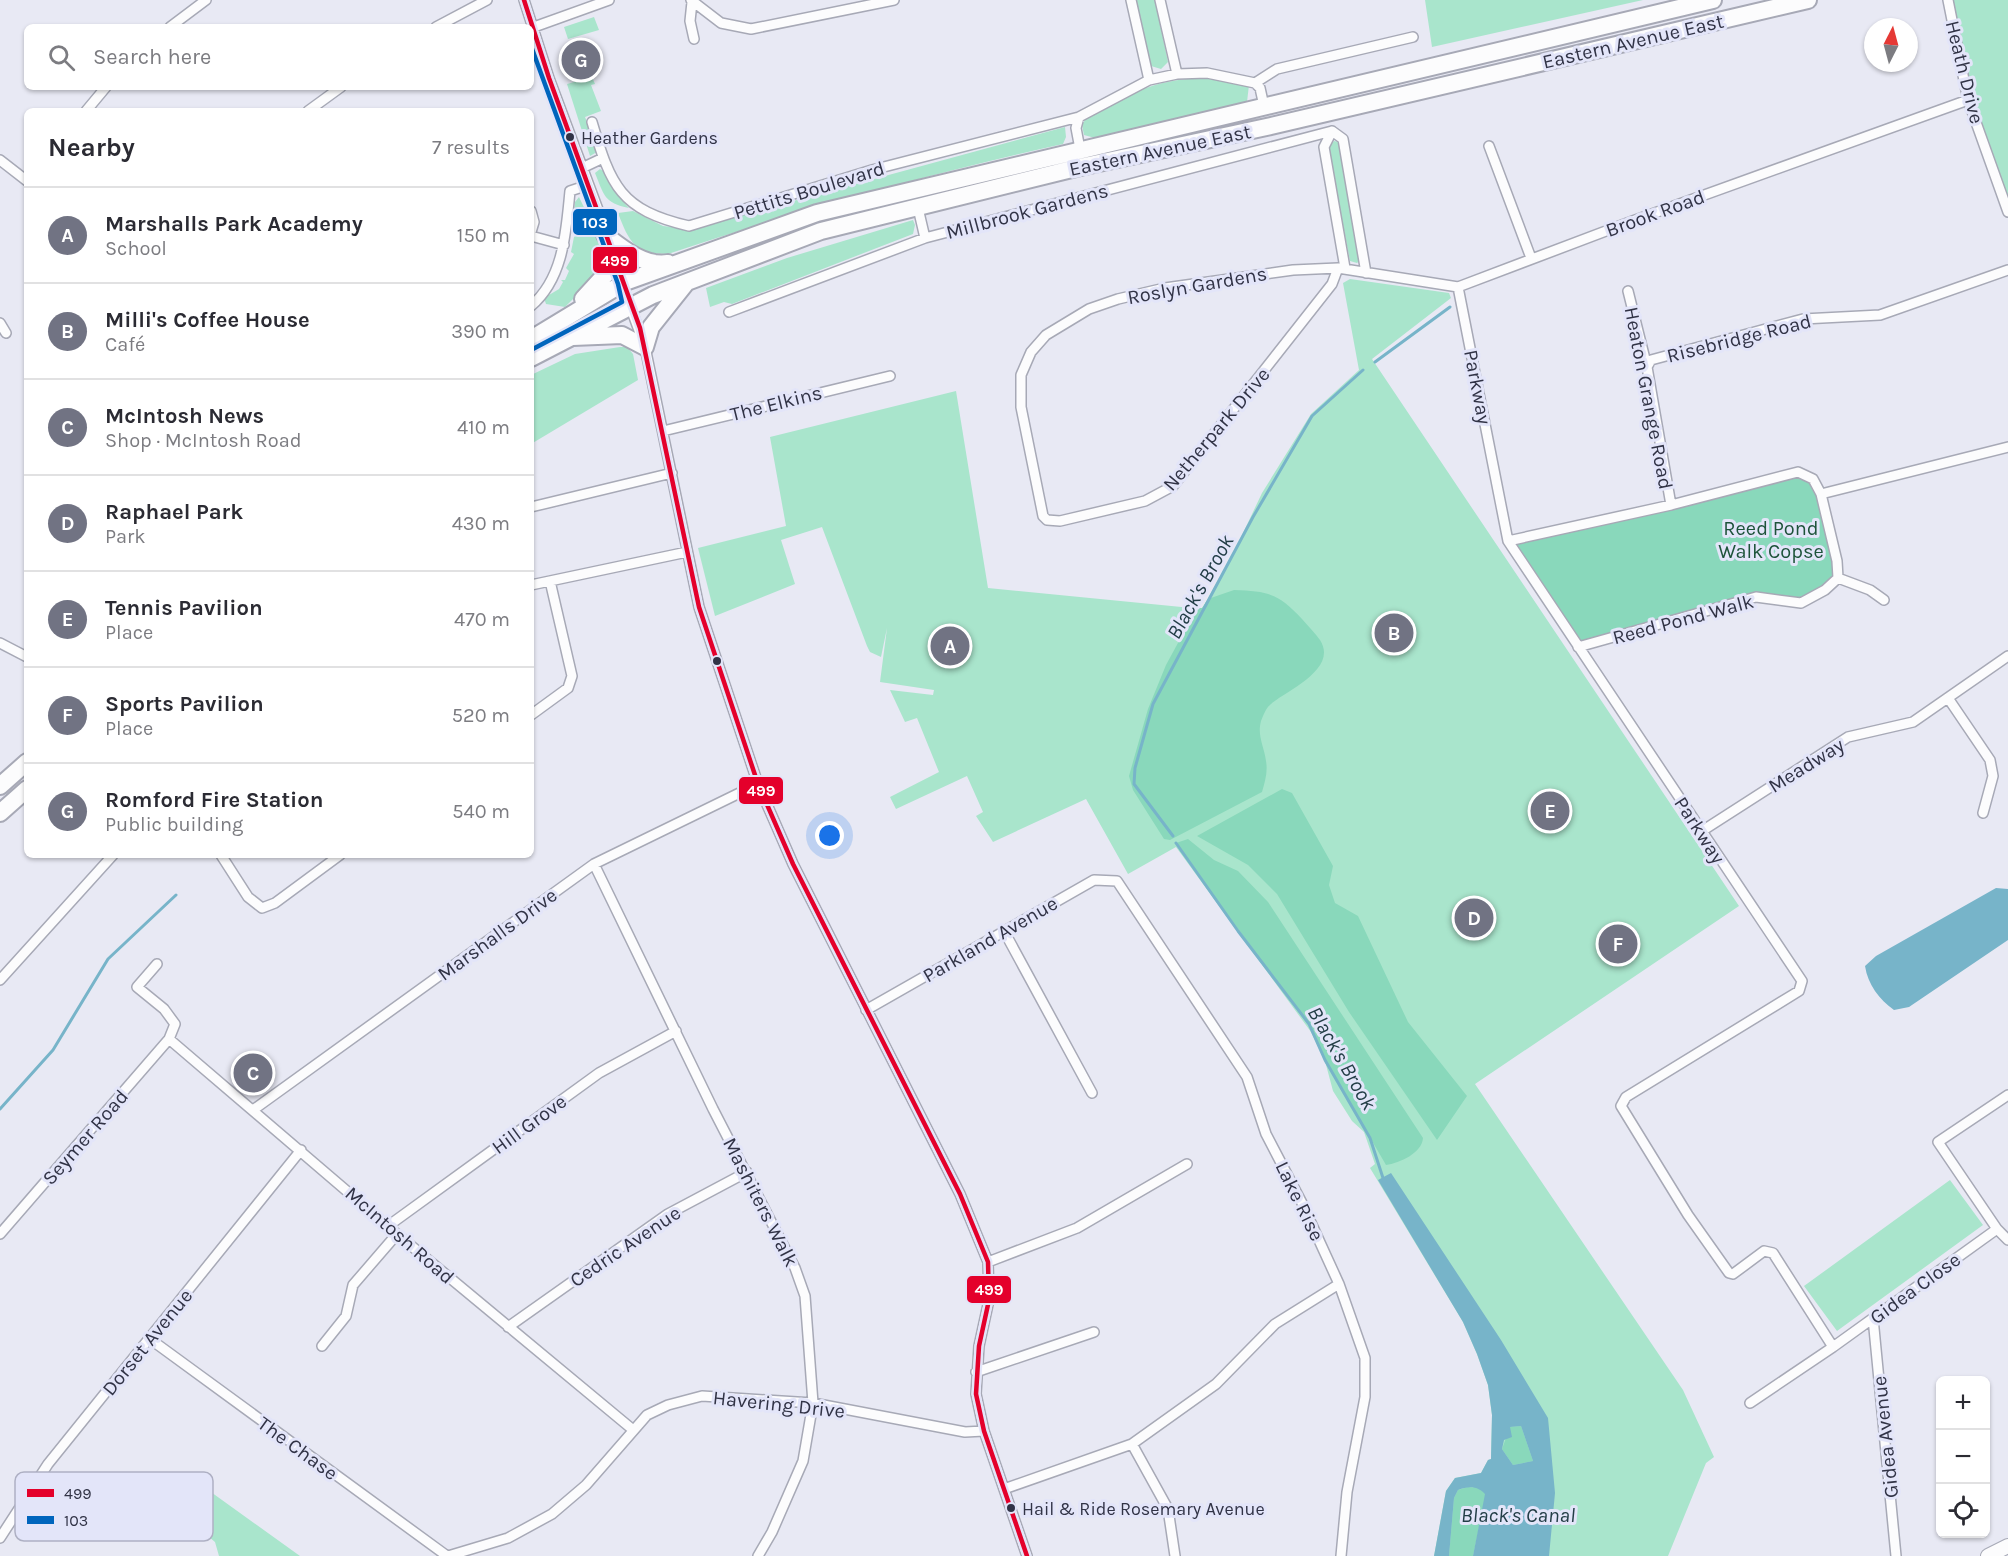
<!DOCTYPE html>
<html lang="en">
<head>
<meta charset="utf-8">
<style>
	:root { --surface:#fff; --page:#f2f2f3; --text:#2b2b33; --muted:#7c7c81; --line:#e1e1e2; --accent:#717383 }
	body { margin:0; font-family:Karla,sans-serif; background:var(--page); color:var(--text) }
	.controls { position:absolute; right:18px; bottom:18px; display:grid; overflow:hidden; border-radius:9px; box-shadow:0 2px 4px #0004 }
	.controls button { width:54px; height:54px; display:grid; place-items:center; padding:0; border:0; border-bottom:2px solid var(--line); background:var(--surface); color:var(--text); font:30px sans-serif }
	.compass { position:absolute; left:1864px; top:18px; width:54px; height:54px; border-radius:50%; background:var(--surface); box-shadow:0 2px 4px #0004; rotate:6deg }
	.you { position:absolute; left:830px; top:836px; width:21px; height:21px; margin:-15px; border:4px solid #fff; border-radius:50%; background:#1a73e8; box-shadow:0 0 0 9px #1a73e833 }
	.badge { display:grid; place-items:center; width:39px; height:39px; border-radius:50%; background:var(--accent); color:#fff; font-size:20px; font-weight:700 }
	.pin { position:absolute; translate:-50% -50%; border:3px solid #fff; box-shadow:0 2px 6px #0006 }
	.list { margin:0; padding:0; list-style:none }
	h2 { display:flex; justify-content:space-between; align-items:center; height:78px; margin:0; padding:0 24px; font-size:26px }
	h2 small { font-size:20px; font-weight:400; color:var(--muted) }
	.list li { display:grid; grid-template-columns:39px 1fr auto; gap:18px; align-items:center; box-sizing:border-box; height:96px; padding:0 24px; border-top:2px solid var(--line) }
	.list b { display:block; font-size:22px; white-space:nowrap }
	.list p { margin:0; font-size:20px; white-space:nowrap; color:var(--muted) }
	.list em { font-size:20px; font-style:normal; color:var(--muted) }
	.icon { flex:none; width:33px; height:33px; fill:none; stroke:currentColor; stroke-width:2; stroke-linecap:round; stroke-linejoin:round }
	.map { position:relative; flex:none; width:2008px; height:1556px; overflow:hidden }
	.search { position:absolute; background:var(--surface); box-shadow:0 2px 4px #0004; left:24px; top:24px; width:510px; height:66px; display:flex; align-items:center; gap:15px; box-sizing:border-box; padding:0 21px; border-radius:9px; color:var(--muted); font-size:22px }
	.panel { position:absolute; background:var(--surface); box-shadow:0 2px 4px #0004; left:24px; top:108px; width:510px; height:750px; border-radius:9px }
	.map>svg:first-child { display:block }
</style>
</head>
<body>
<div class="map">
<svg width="2008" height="1556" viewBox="0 0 2008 1556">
	<rect width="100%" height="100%" fill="#e8e9f4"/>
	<path fill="#a9e5cc" d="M1136,0H1155L1168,62L1161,69L1151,66Z
		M1425,0H1643L1432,47Z
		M1948,0H2008V212L1968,100Z
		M594,17L599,30L568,39L564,27Z
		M592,77L595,84L591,85L601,111L585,117L597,146V152L590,156L567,84Z
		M1202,78L1249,85L1247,102L1095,138L1084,135L1082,125L1087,116C1130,94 1152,80 1202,78Z
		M1065,127L1066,137L1063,144C930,173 798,211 668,254C635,254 629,242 618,213L633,211L663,226L690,229Z
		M1334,141L1339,142L1362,259L1357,263L1350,261L1328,148Z
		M600,169C613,176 618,197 629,208C604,203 604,195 595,173Z
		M579,197C588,217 609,247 602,270L565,307L546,304L544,298L559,289L563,282L561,280H565L569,271L566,268L574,254L571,252L574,237L577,235L578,214L574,212L575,202Z
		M913,220L915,225L913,234L732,304L724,302L710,307L706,288L787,258Z
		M1350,279L1449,293L1451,298L1372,359L1739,906L1475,1084L1683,1390L1714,1457L1706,1463L1668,1556H1434L1446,1491L1455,1478L1481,1473L1488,1460L1491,1459L1492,1415L1488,1385L1477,1354L1463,1322L1370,1168L1375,1164L1364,1132L1352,1121L1333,1091L1325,1061L1311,1032L1176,847L1128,874L1086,799L993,842L976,816L983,812L967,776L896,809L890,797L939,772L917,718L905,722L890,690L933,695L934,690L880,682L887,628L881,657L870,652L867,646L822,527L781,540L795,584L715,616L698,548L786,526L770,437L956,391L988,588L1202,609L1235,550L1262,493L1311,414L1359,370L1343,283Z
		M620,347H627L633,354L638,380L531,444V375L575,354Z
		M1950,1180L1983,1225L1837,1331L1804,1286Z
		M197,1482L300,1556H219L215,1542L178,1511Z"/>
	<path fill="#89d8bb" d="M1798,472L1813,479L1821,494L1838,578L1801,603L1756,597L1578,647L1508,541Z
		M1234,590C1268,591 1279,594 1302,619C1308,626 1315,633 1320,640C1339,670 1285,691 1270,705C1266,708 1263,716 1261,721C1257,736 1264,746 1266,761C1268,772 1265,781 1262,792L1170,840L1164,839L1133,790L1129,776L1148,709L1166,665L1197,608H1202L1208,599Z
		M1282,789L1292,793L1333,866L1329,885L1335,903L1358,916L1408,1022L1467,1096L1437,1140L1349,1012L1277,894L1248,865L1197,836Z
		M1188,839L1214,860L1238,871L1268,902L1423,1138C1422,1153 1400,1163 1386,1165L1325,1060L1309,1024L1180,851L1176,843Z
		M1521,1426L1533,1461L1513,1465L1502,1449L1510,1427Z
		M1468,1487L1480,1488L1486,1494L1473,1556H1449L1454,1498L1458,1490Z"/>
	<path fill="#77b4c9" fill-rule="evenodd" d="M1996,888L2008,889V940L1909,1007L1894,1010C1879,999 1868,985 1865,966L1876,956Z
		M1391,1173L1501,1340L1548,1418L1555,1493L1549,1556H1473L1485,1494C1477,1486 1469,1486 1458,1490L1454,1498L1449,1556H1434L1446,1491L1455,1478L1481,1473L1488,1460L1491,1459L1492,1415L1488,1385L1477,1354L1463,1322L1378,1180ZM1521,1426L1533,1461L1513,1465L1502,1449L1504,1440L1512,1437L1510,1427Z"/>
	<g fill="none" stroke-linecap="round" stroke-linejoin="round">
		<path stroke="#77b4c9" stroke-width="3" d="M1375,362L1450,307
			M1173,836L1134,784L1135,768L1153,704L1253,517L1312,416L1363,370
			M1176,843L1238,931L1309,1024L1325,1060L1370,1138L1383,1178
			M0,1109L53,1050L108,959L176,895"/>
		<defs>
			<path id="street" d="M524,0L549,78L625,282
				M691,0L721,23L751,29L894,0
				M1131,0L1149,80
				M1160,0L1177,74
				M1948,0L1968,100L2008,212
				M692,2L690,21L694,39
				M170,27L206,0
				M436,27L487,0
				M534,27L609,0
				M1255,83L1260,88L1264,106
				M86,111L106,87
				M308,111L341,87
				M1079,117L1076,128L1080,149
				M592,122C611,186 620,210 689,226L872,170L1079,117L1149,80L1177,74L1207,73L1255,83L1277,69L1413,37
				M1332,131L1343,139L1366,273
				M1332,131L1324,147L1345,268
				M1489,146L1531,258
				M0,160L27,181
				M582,168L603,158
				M918,208L925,238
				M531,211L534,222L531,232
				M531,236L564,245
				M1338,268L1332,284L1173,486L1145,501L1060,521L1047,520L1043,516L1021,407V375L1031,352L1046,335L1089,309L1118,299L1165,288L1293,270L1338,268L1458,287L1635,220L1968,100
				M1458,287L1508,541L1802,981L1799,991L1626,1097L1621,1106L1688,1215L1729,1273L1733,1274L1764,1251L1773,1253L1833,1347L1997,1229
				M1628,291L1647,367L1671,505
				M531,306C564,278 566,231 570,191L588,185
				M630,306L645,347L699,607L758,784L793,864L960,1194L988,1262L989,1300L979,1346L976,1394L984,1431L1027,1556
				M729,312L925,238L1332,131
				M0,323L6,333
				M1647,367L1651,360L1803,319L1880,315L2008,270
				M663,431L890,376
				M531,507L672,473
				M1508,541L1671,505L1798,472L1813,479L1821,494L2008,447
				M1838,578L1870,590L1884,600
				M531,585L687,552
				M0,643L27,657
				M1578,647L1756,597L1801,603L1825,590L1838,578L1837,561L1821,494
				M1948,698L1990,760L1993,776L1983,813
				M531,715L568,688L572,676L550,581
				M1702,831L1848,737L1913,722L2008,656
				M221,855L248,897L262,908L275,903L340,855
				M594,864L713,1109L795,1268L805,1296L813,1403L803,1461L772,1532L758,1556
				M1004,931L1092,1093
				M0,980L113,855
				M866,1010L1094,880L1117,881L1247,1077L1266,1134L1302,1203L1339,1284L1365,1358V1397L1347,1492L1341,1556
				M169,1039L397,1234L632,1429
				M2008,1095L1938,1142L1997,1229L2008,1240
				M253,1110L594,864L758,784
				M388,1226L599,1073L676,1031
				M0,1234L169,1039L175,1024L164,1009L137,987L157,964
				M988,1262L1077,1228L1187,1164
				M1873,1318L1896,1556
				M508,1327L668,1214L747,1172
				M150,1339L447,1556
				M322,1346L346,1316L353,1285L397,1234
				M976,1372L1094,1332
				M1750,1403L1833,1347
				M1132,1444L1168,1509L1175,1556
				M1004,1489L1132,1444L1216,1384L1275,1324L1339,1284
				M0,1538L48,1464L301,1150
				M448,1556L508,1538L552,1514L586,1485L647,1415L668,1405L702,1396L813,1403L965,1432L984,1431"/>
			<path id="primary" d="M1988,1556L2008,1546"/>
			<path id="highway" d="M605,235C623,249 645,267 668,263
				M583,299L616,263
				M573,337L622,335L645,347L651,327L686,283
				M531,339L625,282L817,213L1713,0
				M531,358L653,295L821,231L1080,167L1271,126L1808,0
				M0,786L27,762
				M0,813L27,789"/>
		</defs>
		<use href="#street" stroke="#a7a9b6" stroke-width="12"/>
		<use href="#primary" stroke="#a7a9b6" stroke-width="16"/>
		<use href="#highway" stroke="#a7a9b6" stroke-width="20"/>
		<use href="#street" stroke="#fcfcfd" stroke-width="9"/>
		<use href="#primary" stroke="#fcfcfd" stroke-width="14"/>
		<use href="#highway" stroke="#fcfcfd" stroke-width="16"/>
		<defs>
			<path id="bus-1" d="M524,0L549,78L640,328L699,607L758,784L793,864L960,1194L988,1262L989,1300L979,1346L976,1394L984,1431L1027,1556"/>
			<path id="bus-2" d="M531,46L618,284L622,302L531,350"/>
		</defs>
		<use href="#bus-1" stroke="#e3e5f9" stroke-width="9"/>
		<use href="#bus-2" stroke="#e3e5f9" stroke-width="9"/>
		<use href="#bus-1" stroke="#e4002b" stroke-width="4.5"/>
		<use href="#bus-2" stroke="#0065bd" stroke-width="4.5"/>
	</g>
	<g fill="#313346" stroke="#e3e5f9" stroke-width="2">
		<circle cx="570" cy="137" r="5"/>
		<circle cx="717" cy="661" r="5"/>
		<circle cx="1011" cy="1508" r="5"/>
	</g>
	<g text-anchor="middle" stroke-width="6" stroke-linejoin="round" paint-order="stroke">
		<g font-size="18" fill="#313346" stroke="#e3e5f9" text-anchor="start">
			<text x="581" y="144">Heather Gardens</text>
			<text x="1022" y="1515">Hail &amp; Ride Rosemary Avenue</text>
		</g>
		<g font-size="20" fill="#313346" stroke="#e3e5f9">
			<text transform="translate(1633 41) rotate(-13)" y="7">Eastern Avenue East</text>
			<text transform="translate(1965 72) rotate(76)" y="7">Heath Drive</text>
			<text transform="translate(1160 150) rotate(-12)" y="7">Eastern Avenue East</text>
			<text transform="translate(809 190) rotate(-17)" y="7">Pettits Boulevard</text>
			<text transform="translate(1027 211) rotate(-15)" y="7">Millbrook Gardens</text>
			<text transform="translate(1655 213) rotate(-20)" y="7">Brook Road</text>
			<text transform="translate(1197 285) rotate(-10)" y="7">Roslyn Gardens</text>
			<text transform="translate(1739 338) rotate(-14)" y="7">Risebridge Road</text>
			<text transform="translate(1478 387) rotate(79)" y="7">Parkway</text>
			<text transform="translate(1649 398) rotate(79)" y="7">Heaton Grange Road</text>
			<text transform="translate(776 403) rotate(-14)" y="7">The Elkins</text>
			<text transform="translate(1216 429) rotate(-50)" y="7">Netherpark Drive</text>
			<text transform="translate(1683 619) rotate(-15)" y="7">Reed Pond Walk</text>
			<text transform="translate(1806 765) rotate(-32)" y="7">Meadway</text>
			<text transform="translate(1700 830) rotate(57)" y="7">Parkway</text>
			<text transform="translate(497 934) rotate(-36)" y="7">Marshalls Drive</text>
			<text transform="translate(990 939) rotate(-30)" y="7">Parkland Avenue</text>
			<text transform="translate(529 1124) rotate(-36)" y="7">Hill Grove</text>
			<text transform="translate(85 1137) rotate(-49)" y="7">Seymer Road</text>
			<text transform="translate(1300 1201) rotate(64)" y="7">Lake Rise</text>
			<text transform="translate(761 1202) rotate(63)" y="7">Mashiters Walk</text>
			<text transform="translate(400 1235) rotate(41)" y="7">McIntosh Road</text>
			<text transform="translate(625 1246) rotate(-34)" y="7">Cedric Avenue</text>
			<text transform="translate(1915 1288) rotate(-36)" y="7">Gidea Close</text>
			<text transform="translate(147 1342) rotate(-51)" y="7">Dorset Avenue</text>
			<text transform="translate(779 1404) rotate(6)" y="7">Havering Drive</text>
			<text transform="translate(1885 1437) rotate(-96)" y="7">Gidea Avenue</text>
			<text transform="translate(298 1448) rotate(36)" y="7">The Chase</text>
		</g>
		<g font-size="20" fill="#1d533a" stroke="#e3e5f9">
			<text x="1771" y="535">Reed Pond<tspan x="1771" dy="23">Walk Copse</tspan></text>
		</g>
		<g font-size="21" font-style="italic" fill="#233e47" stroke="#e3e5f9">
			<text transform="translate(1200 587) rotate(-61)" y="7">Black's Brook</text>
			<text transform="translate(1342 1058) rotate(60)" y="7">Black's Brook</text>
			<text x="1518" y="1522">Black's Canal</text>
		</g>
	</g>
	<rect x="15" y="1472" width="198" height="69" rx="9" fill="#e3e5f9" stroke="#aeb0c3" stroke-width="1.5"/>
	<rect x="27" y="1489" width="27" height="8" fill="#e4002b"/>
	<rect x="27" y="1516" width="27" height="8" fill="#0065bd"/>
	<g font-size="16" fill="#313346">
		<text x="64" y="1499">499</text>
		<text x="64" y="1526">103</text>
	</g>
	<g stroke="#e3e5f9" stroke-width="2">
		<rect x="572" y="208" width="46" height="28" rx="6" fill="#0065bd"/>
		<rect x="592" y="246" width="46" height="28" rx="6" fill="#e4002b"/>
		<rect x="738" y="776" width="46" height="29" rx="6" fill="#e4002b"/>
		<rect x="966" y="1275" width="46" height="29" rx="6" fill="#e4002b"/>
	</g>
	<g font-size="16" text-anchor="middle" font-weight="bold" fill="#fff">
		<text x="595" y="228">103</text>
		<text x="615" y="266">499</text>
		<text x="761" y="796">499</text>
		<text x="989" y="1295">499</text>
	</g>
</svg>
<div class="controls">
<button>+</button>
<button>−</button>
<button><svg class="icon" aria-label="locate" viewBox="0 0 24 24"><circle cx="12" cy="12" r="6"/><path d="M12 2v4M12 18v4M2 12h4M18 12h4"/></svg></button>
</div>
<svg class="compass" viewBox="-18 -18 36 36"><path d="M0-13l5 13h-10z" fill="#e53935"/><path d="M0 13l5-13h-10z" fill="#7c7c81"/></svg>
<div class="you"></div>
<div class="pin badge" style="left:950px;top:646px">A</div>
<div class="pin badge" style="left:1394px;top:633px">B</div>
<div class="pin badge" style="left:253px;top:1073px">C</div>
<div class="pin badge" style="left:1474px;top:918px">D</div>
<div class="pin badge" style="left:1550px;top:811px">E</div>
<div class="pin badge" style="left:1618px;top:944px">F</div>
<div class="pin badge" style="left:581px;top:60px">G</div>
<div class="search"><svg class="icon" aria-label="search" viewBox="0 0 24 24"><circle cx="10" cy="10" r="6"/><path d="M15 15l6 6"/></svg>Search here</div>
<section class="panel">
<h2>Nearby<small>7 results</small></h2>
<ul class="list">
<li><span class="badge">A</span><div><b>Marshalls Park Academy</b><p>School</p></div><em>150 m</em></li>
<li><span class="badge">B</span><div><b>Milli's Coffee House</b><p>Café</p></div><em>390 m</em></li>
<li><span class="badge">C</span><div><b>McIntosh News</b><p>Shop · McIntosh Road</p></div><em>410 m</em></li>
<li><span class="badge">D</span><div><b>Raphael Park</b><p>Park</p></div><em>430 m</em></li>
<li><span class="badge">E</span><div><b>Tennis Pavilion</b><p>Place</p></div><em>470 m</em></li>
<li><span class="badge">F</span><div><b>Sports Pavilion</b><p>Place</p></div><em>520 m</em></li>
<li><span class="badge">G</span><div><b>Romford Fire Station</b><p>Public building</p></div><em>540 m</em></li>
</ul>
</section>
</div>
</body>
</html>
